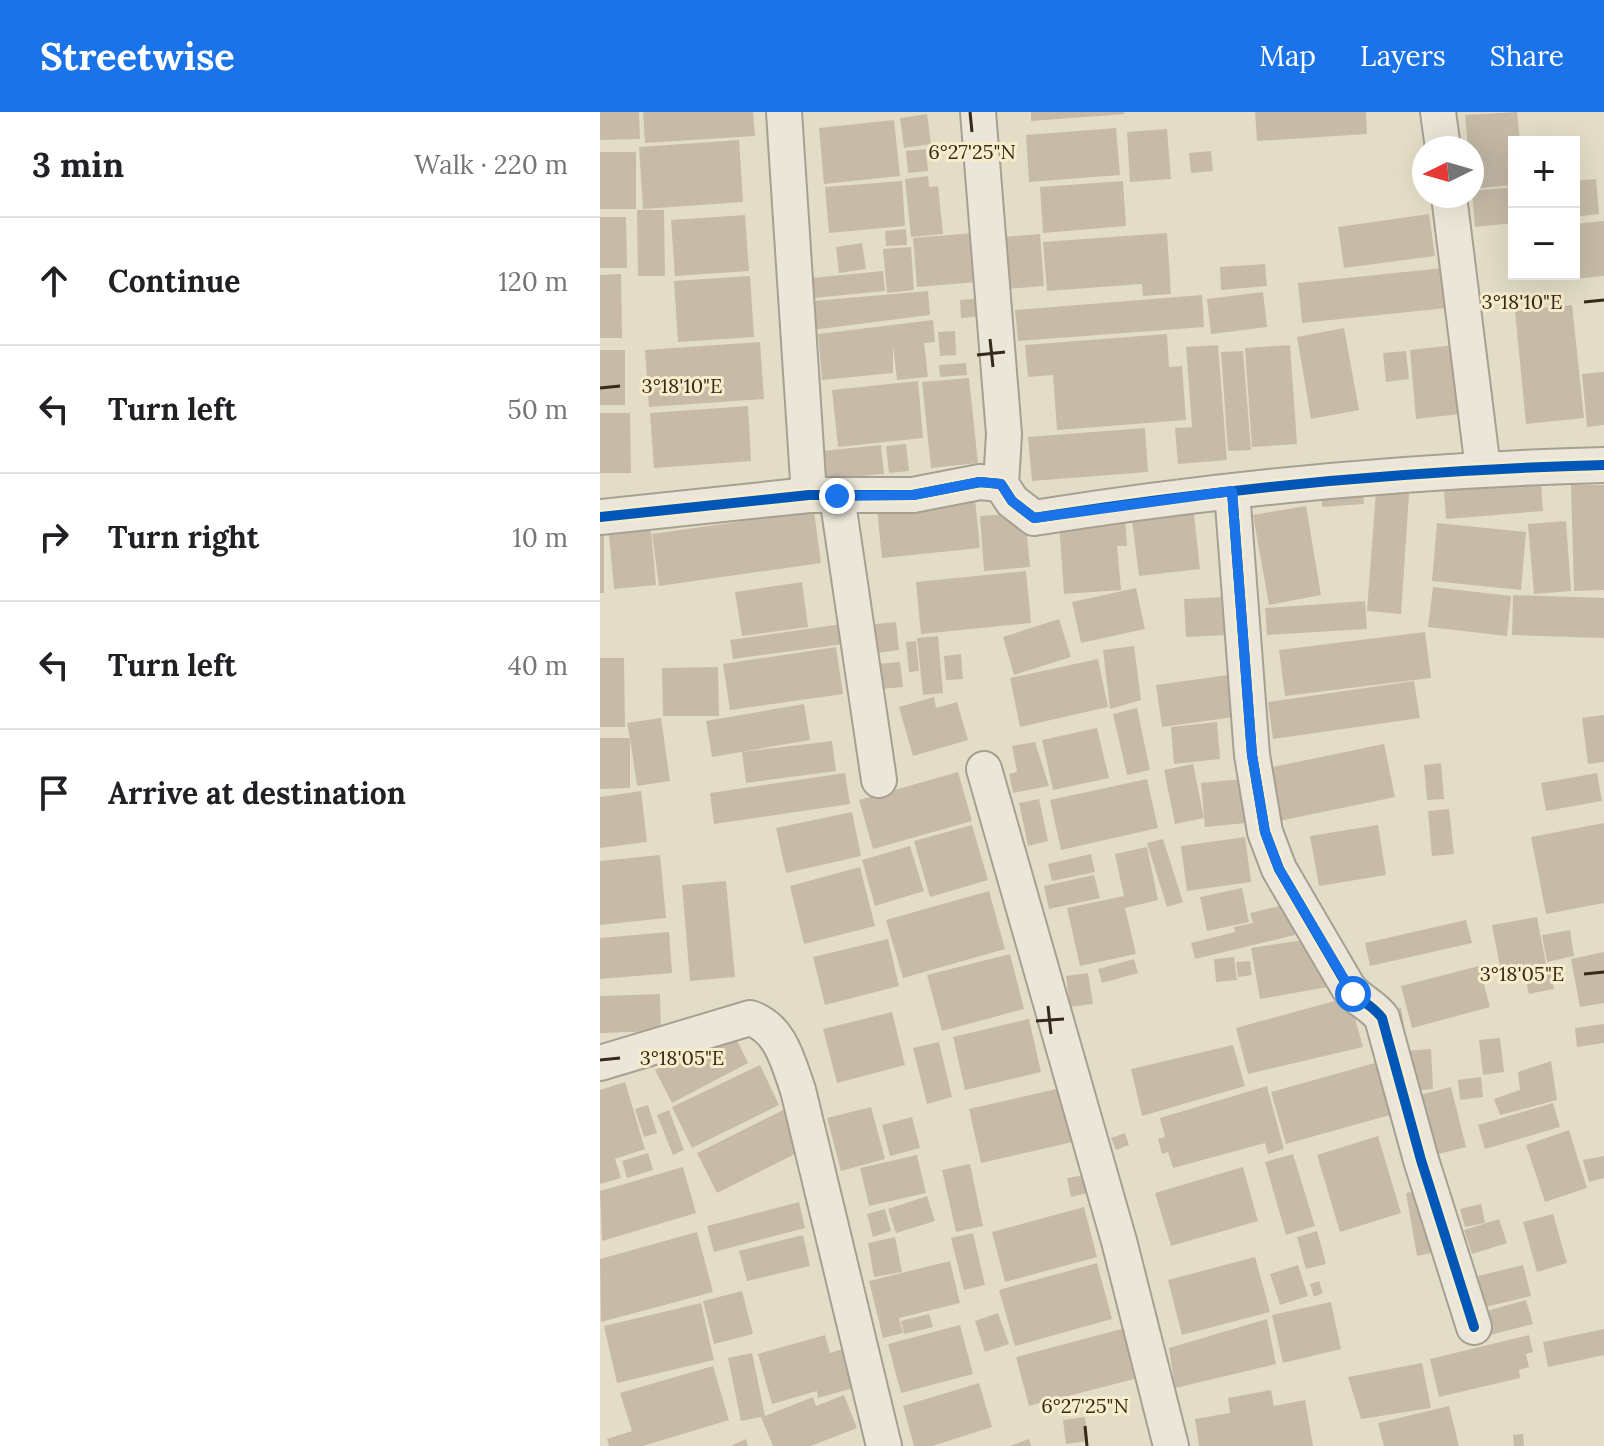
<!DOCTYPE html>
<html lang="en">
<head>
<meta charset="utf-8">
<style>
	:root { --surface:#fff; --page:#f2f2f2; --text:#202124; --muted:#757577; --line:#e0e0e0; --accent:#1a73e8 }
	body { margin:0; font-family:Lora,serif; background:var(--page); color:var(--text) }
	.controls { position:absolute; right:24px; top:24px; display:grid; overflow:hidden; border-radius:0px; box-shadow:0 8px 32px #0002 }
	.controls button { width:72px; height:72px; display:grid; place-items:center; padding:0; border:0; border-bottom:2px solid var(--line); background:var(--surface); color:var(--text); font:40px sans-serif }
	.compass { position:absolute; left:812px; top:24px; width:72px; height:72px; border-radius:50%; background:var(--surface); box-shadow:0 8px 32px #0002; rotate:265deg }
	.stop { position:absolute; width:24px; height:24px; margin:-18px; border:6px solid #1a73e8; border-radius:50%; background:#fff }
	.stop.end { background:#1a73e8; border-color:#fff; box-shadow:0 2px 8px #0008 }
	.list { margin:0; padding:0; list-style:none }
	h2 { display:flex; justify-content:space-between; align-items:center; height:104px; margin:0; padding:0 32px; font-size:34px }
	h2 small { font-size:26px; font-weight:400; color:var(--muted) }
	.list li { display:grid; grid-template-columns:52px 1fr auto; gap:24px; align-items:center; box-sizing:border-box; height:128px; padding:0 32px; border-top:2px solid var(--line) }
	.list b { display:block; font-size:30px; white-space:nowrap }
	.list em { font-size:26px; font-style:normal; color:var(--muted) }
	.icon { flex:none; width:44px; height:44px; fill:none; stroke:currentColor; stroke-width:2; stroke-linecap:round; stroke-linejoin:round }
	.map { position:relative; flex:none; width:1004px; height:1334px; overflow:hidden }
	header { display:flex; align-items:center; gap:48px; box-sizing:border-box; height:112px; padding:0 40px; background:var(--accent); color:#fff }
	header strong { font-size:38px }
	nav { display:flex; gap:44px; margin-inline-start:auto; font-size:28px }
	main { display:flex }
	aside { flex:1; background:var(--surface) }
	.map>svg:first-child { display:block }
</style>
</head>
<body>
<header>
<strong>Streetwise</strong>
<nav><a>Map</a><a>Layers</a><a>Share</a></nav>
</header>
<main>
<aside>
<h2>3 min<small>Walk · 220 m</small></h2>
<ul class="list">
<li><svg class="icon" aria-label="ahead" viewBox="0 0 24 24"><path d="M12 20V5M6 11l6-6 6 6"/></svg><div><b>Continue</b></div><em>120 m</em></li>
<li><svg class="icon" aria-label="left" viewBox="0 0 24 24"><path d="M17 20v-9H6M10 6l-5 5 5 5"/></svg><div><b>Turn left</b></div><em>50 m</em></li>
<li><svg class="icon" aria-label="right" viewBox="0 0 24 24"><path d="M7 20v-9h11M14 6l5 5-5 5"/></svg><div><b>Turn right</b></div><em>10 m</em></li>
<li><svg class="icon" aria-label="left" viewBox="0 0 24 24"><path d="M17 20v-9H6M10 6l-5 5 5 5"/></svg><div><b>Turn left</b></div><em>40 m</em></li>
<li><svg class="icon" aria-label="arrive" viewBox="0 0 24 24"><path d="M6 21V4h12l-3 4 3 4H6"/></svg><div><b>Arrive at destination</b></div></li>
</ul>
</aside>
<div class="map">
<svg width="1004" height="1334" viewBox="0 0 1004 1334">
	<rect width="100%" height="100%" fill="#e3ddc7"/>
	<path fill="#c7bba8" d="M0,0H39L40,27L0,28Z
		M43,0H153L155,24L45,31Z
		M431,0H524L525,2L431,9Z
		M655,0H766L767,22L657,29Z
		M917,0L920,30H914V73L872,77V36H868L865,3Z
		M327,2L331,32L304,36L300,6Z
		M294,8L300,64L224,72L219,16Z
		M516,16L520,63L429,70L426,23Z
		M567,17L571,67L530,70L527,20Z
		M139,28L143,90L43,97L39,35Z
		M326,37L328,59L308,61L306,39Z
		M611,39L613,59L591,61L589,41Z
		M0,40H36V97H0Z
		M328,64L329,75L338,74L343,122L311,125L305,67Z
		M996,67L999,102L974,105V69Z
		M302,69L305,114L229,121L225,75Z
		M523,69L526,114L443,121L440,75Z
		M914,75V111L875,115L872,79Z
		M37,98H64L65,164H38Z
		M829,102L835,144L744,156L738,115Z
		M145,103L149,159L75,164L71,108Z
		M0,105H26L27,156H0Z
		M1004,109V164L974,167V112Z
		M306,117L307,133L286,134L285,119Z
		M374,121L378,170L317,175L313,126Z
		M567,121L571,182L543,184L542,172L447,179L443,130Z
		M440,122L444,174L406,177L402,125Z
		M262,131L266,157L239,161L236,135Z
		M311,135L314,178L287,181L283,137Z
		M665,152L667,174L621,178L620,155Z
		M843,156L847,196L702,211L698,171Z
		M283,159L285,179L214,186L212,166Z
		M21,162L22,226H0V163Z
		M150,164L154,225L78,230L74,169Z
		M328,179L330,203L204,219L201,190Z
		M663,180L667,215L611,222L607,187Z
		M602,183L604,215L418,229L415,198Z
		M383,186L385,204L361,206L360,188Z
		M972,193L984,306L926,312L915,199Z
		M333,208L335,230L324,231L328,265L297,268L293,234V261L222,268L218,222Z
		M744,216L759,298L711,307L697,225Z
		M355,219L356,243L340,244L338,220Z
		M567,222L569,255L582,254L586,308L457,318L453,263L428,265L425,233Z
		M160,230L164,287L49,295L45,238Z
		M618,233L627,348L578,352L575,316L592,315L586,235Z
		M690,233L697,332L652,335L645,236Z
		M854,233L860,302L816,307L810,238Z
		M0,238H25V293H0Z
		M643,239L651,338L628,339L621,240Z
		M806,239L809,267L786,270L783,241Z
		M366,251L367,263L340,265L339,253Z
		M1004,260V313L987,315L982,262Z
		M369,266L378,351L331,356L322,270Z
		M318,269L323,326L238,335L232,278Z
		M148,294L151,349L54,356L50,301Z
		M0,301H30L31,361H0Z
		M545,316L548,360L432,369L428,325Z
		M306,332L309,359L289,361L286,334Z
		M281,333L284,362L216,368L213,340Z
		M940,358L943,399L846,407L843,365Z
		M762,371L764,392L722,395L721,375Z
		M971,373H1004V478L974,479Z
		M776,379L809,382L801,502L767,499Z
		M592,385L600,457L539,464L530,392Z
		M375,387L380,436L282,446L277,397Z
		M706,394L721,483L669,493L653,403Z
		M214,399L221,451L59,474L52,422Z
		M425,401L430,455L384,459L380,404Z
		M525,406L527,434H517L521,478L464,482L459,411Z
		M50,408L56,473L14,477L8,412Z
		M966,409L971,479L934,482L928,412Z
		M837,411L926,420L921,478L832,469Z
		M0,420H4V481H0Z
		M426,459L431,511L321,522L316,470Z
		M202,470L208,515L142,524L135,480Z
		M833,475L911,484L907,524L828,515Z
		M536,476L545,517L481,531L472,490Z
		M913,483L1004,486V526L912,523Z
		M624,485L626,523L586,525L584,487Z
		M765,489L767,517L667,523L665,496Z
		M459,507L471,545L414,563L403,525Z
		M296,510L299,538L278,541L275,512Z
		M242,512L244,532L133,547L130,528Z
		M825,520L831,566L685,584L679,538Z
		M338,524L343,581L323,583L317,526Z
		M316,529L319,559L309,560L306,530Z
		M534,534L541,588L510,597L503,538Z
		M236,535L243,582L130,598L123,552Z
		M361,542L363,567L346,568L344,544Z
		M0,546H24L25,615H0Z
		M498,547L508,595L420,615L410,566Z
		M300,550L303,575L281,577L278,552Z
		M118,555L119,604H63L62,556Z
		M628,563L634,605L562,615L556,573Z
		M814,569L820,606L673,627L668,590Z
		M334,585L336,596L357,590L368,628L313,644L299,595Z
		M204,592L210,628L112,645L106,609Z
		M537,596L550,658L527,663L513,602Z
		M1004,603V650L988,652L982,606Z
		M61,606L70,669L37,674L30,626V676L0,677V626H30L27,611Z
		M617,610L620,647L574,652L571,615Z
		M497,616L509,666L453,678L442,628Z
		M232,629L236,659L146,671L142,640Z
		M435,630L449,674L413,681L409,662L417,660L412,634Z
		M784,632L795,685L679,709L668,656Z
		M841,651L844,687L827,688L824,653Z
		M593,652L604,706L575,712L564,658Z
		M358,660L372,709L273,737L259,688Z
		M245,661L250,692L114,712L110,681Z
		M997,661L1002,689L946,699L941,671Z
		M547,667L558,716L461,738L450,688Z
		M642,667L646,711L605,715L601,671Z
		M41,679L47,730L0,736V685Z
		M439,687L448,729L428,734L419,691Z
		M849,697L854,742L832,744L828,699Z
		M252,700L261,744L186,761L176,716Z
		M1004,711V791L946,802L931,725Z
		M372,713L388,768L330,785L314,729Z
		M778,713L786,763L719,774L710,724Z
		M645,725L651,770L587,779L581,734Z
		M563,727L583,790L567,795L547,731Z
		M310,734L324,779L275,794L262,748Z
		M547,735L558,788L525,796L536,842L480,854L467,796L524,784L515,742Z
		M491,742L495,760L452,769L448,752Z
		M60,743L66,806L0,813V749Z
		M260,755L275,814L204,832L190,774Z
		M494,763L500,786L449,797L444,774Z
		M126,769L135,865L90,869L82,773Z
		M642,776L649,810L607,819L600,785Z
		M389,779L405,837L303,866L286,808Z
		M687,792L695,823L595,847L591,831L635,820L634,815L653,811L650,801Z
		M937,805L946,852L901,860L892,813Z
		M866,808L872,831L770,854L765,831Z
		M970,818L974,844L947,850L942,823Z
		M69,820L72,861L0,867V826Z
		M717,826L728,875L660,887L651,836Z
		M288,827L299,874L225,893L213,845Z
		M1004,840V891L980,895L971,847Z
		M410,842L424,897L342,919L327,863Z
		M634,845L637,868L616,870L614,847Z
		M534,847L538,861L502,871L498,857Z
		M650,849L652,863L638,865L636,850Z
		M879,854L890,895L812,916L801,874Z
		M949,854L954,877L929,882L924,858Z
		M488,861L493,892L470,895L466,864Z
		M60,882L61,919L0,921V884Z
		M749,885L763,935L648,962L636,916Z
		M801,896L804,913L793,915L790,898Z
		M292,900L305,953L237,971L223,917Z
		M429,907L441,960L365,978L353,925Z
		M1004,912V931L977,935L975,916Z
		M132,918L148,951L72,991L55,958Z
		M900,926L904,960L883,963L879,928Z
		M339,930L352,985L327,992L313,936Z
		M633,933L645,974L542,1004L531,957Z
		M831,937L833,977L809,979L806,939Z
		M951,949L957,988L900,1003L894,987L920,978L918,960Z
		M775,951L790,1003L686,1032L671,980Z
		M160,953L179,993L92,1036L72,995Z
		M881,965L883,985L860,988L858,968Z
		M25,970L45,1037L15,1047L21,1066L0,1072V978Z
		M667,974L684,1037L668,1042L665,1031L573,1056L568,1040L562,1042L558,1027L565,1025L560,1006Z
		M465,975L477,1029L381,1051L369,997Z
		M851,975L866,1035L827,1045L812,985Z
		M953,991L960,1015L885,1037L878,1013Z
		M48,993L57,1021L44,1025L35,997Z
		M271,995L285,1047L241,1059L227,1006Z
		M69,998L84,1038L73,1043L57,1003Z
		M183,998L203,1038L117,1081L97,1041Z
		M312,1005L320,1036L290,1044L282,1013Z
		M969,1018L987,1076L945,1090L926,1033Z
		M525,1021L529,1033L516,1038L511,1026Z
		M778,1024L801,1101L740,1120L717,1043Z
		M48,1041L53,1058L27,1066L22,1049Z
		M693,1042L715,1114L686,1123L665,1050Z
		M317,1043L326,1081L269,1094L260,1056Z
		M1004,1044V1066L989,1070L983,1048Z
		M370,1052L383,1114L356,1120L342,1058Z
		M83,1055L96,1101L2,1129L0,1079Z
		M643,1055L658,1109L571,1134L555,1081Z
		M485,1063L488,1081L471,1085L467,1066Z
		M823,1078L836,1140L817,1144L806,1081Z
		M327,1084L335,1109L296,1121L288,1097Z
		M199,1090L205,1116L114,1140L107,1114Z
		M881,1092L885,1111L865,1115L860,1097Z
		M484,1095L497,1145L405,1170L392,1120Z
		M285,1097L291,1119L273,1125L267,1102Z
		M953,1102L967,1151L937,1160L923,1110Z
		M899,1107L907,1131L872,1142L864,1118Z
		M717,1119L726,1152L706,1157L697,1125Z
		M97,1120L113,1180L1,1210L0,1147Z
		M373,1121L385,1173L364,1178L351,1126Z
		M203,1123L210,1154L147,1169L139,1139Z
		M295,1125L302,1160L274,1165L268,1131Z
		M655,1145L670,1200L582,1223L568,1168Z
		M350,1149L360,1191L299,1206L303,1221L283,1226L269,1169Z
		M497,1151L512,1207L415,1234L399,1178Z
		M698,1153L708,1184L680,1193L670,1162Z
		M923,1153L931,1184L885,1195L878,1164Z
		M719,1169L723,1181L714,1185L710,1172Z
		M142,1179L153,1222L114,1232L103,1189Z
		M926,1188L933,1212L890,1223L883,1200Z
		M731,1190L741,1237L683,1251L672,1203Z
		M101,1191L114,1248L17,1271L4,1214Z
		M398,1201L409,1232L385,1240L375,1209Z
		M329,1202L333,1215L304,1222L301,1209Z
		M667,1207L676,1252L575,1276L569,1236Z
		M360,1213L373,1262L301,1281L288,1232Z
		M529,1215L542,1265L429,1294L416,1245Z
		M1004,1217V1243L948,1255L943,1230Z
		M225,1223L230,1241L242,1237L253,1276L218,1286L217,1279L172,1292L158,1242Z
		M929,1223L933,1240L926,1242L929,1255L919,1258L920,1266L839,1285L830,1247Z
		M152,1241L165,1304L213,1285L216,1294L244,1283L257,1316L211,1334H173L161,1305L141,1309L128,1246Z
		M822,1251L831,1296L761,1307L748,1265Z
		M113,1254L129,1308L43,1334H9L7,1327L32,1319L20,1281Z
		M379,1271L392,1315L332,1334H314L303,1294Z
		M671,1278L674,1294L705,1288L713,1334H599L595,1307L630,1301L628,1286Z
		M849,1294L859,1334H784L778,1311Z
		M485,1305L488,1329L466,1332L463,1308Z
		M923,1322L924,1334H914L913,1323Z
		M146,1327L148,1334H131Z
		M429,1327L431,1334H410Z"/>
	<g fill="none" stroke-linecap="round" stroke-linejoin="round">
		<defs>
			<path id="street" d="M184,0L209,383
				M378,0L404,322L401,372
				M838,0L843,36
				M849,84L883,357
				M632,379L652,643L665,720L679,757L748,875C758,889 772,892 782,906L821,1048L874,1215
				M237,384L279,668
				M0,405L209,383H313L380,370L401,372L412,389L434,406C623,376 813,358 1004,353
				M384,657L519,1129L571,1334
				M0,951L150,906C181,916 188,950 198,978L284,1334"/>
		</defs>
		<use href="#street" stroke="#a7a091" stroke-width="38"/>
		<use href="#street" stroke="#ebe6d9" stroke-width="34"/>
		<defs>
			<path id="cycleway" d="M632,379L652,643L665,720L679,757L748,875C758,889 772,892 782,906L821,1048L874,1215
				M0,405L209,383H313L380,370L401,372L412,389L434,406C623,376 813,358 1004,353"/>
		</defs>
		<use href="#cycleway" stroke="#f7edcb" stroke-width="15"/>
		<use href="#cycleway" stroke="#0057b8" stroke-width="10"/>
	</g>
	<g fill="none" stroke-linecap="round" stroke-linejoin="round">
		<path stroke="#1a73e8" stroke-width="10" d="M237,384L313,383L380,370L401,372L412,389L434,406L632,379L652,643L665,720L679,757L753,882"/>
	</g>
	<path fill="none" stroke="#35291a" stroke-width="3" d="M370,0L372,20M984,190L1004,188M390,227L393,255M377,243L405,240M0,276L20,274M984,862L1004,860M448,894L451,922M436,909L464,907M0,948L20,946M485,1314L487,1334"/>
	<g font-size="20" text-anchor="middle" fill="#35291a" stroke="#f7edcb" stroke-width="6" stroke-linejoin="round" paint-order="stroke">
		<text x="372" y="47">6°27'25"N</text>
		<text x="922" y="197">3°18'10"E</text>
		<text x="82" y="281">3°18'10"E</text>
		<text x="922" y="869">3°18'05"E</text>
		<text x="82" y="953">3°18'05"E</text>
		<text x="485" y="1301">6°27'25"N</text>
	</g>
</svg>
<div class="controls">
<button>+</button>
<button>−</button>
</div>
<svg class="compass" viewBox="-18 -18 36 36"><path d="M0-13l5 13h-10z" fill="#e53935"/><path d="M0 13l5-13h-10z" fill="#757577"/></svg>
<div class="stop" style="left:753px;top:882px"></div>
<div class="stop end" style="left:237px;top:384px"></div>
</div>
</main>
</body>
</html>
